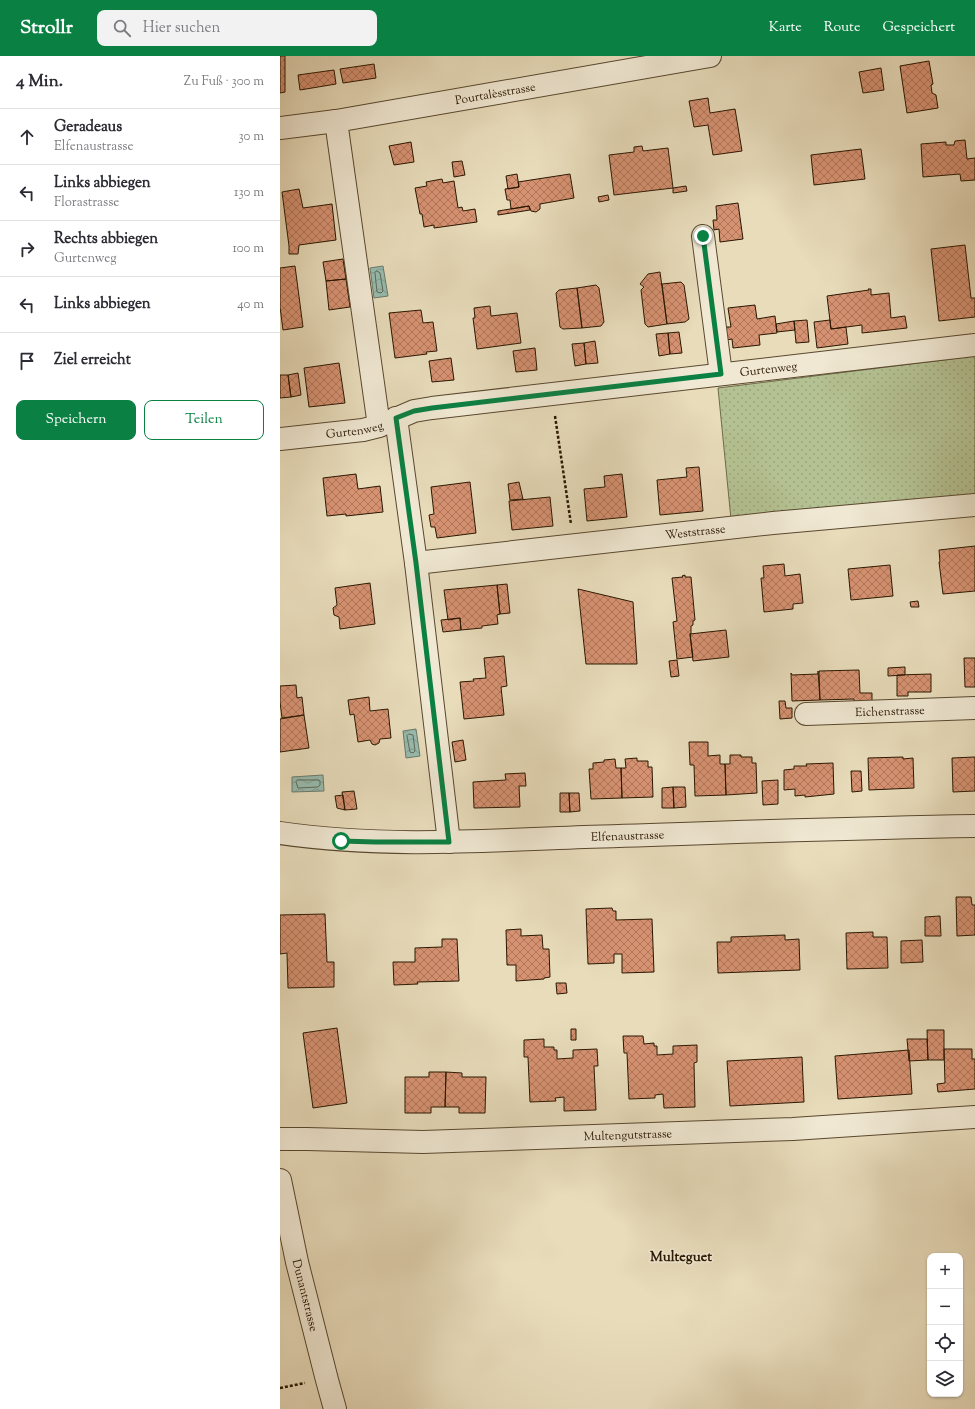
<!DOCTYPE html>
<html lang="de">
<head>
<meta charset="utf-8">
<style>
	:root { --surface:#fff; --page:#f2f2f3; --text:#2b2b33; --muted:#7c7c81; --line:#e1e1e2; --accent:#0b8043 }
	body { margin:0; font-family:"Sorts Mill Goudy",serif; background:var(--page); color:var(--text) }
	.controls { position:absolute; right:12px; bottom:12px; display:grid; overflow:hidden; border-radius:8px; box-shadow:0 1px 3px #0004 }
	.controls button { width:36px; height:36px; display:grid; place-items:center; padding:0; border:0; border-bottom:1px solid var(--line); background:var(--surface); color:var(--text); font:20px sans-serif }
	.stop { position:absolute; width:12px; height:12px; margin:-9px; border:3px solid #0b8043; border-radius:50%; background:#fff }
	.stop.end { background:#0b8043; border-color:#fff; box-shadow:0 1px 4px #0008 }
	.list { margin:0; padding:0; list-style:none }
	h2 { display:flex; justify-content:space-between; align-items:center; height:52px; margin:0; padding:0 16px; font-size:17px }
	h2 small { font-size:13px; font-weight:400; color:var(--muted) }
	.list li { display:grid; grid-template-columns:26px 1fr auto; gap:12px; align-items:center; box-sizing:border-box; height:56px; padding:0 16px; border-top:1px solid var(--line) }
	.list b { display:block; font-size:15px; white-space:nowrap }
	.list p { margin:0; font-size:13px; white-space:nowrap; color:var(--muted) }
	.list em { font-size:13px; font-style:normal; color:var(--muted) }
	.actions { display:flex; gap:8px; padding:12px 16px }
	.actions a { flex:1; padding:9px 0; border:1px solid var(--accent); border-radius:8px; text-align:center; font-size:14px; color:var(--accent) }
	.actions .main { background:var(--accent); color:#fff }
	.icon { flex:none; width:22px; height:22px; fill:none; stroke:currentColor; stroke-width:2; stroke-linecap:round; stroke-linejoin:round }
	.map { position:relative; flex:none; width:695px; height:1353px; overflow:hidden }
	header { display:flex; align-items:center; gap:24px; box-sizing:border-box; height:56px; padding:0 20px; background:var(--accent); color:#fff }
	header strong { font-size:19px }
	nav { display:flex; gap:22px; margin-inline-start:auto; font-size:14px }
	.search { width:280px; height:36px; background:var(--page); display:flex; align-items:center; gap:10px; box-sizing:border-box; padding:0 14px; border-radius:8px; color:var(--muted); font-size:15px }
	main { display:flex }
	aside { flex:1; background:var(--surface) }
	.map>svg:first-child { display:block }
</style>
</head>
<body>
<header>
<strong>Strollr</strong>
<div class="search"><svg class="icon" aria-label="search" viewBox="0 0 24 24"><circle cx="10" cy="10" r="6"/><path d="M15 15l6 6"/></svg>Hier suchen</div>
<nav><a>Karte</a><a>Route</a><a>Gespeichert</a></nav>
</header>
<main>
<aside>
<h2>4 Min.<small>Zu Fuß · 300 m</small></h2>
<ul class="list">
<li><svg class="icon" aria-label="ahead" viewBox="0 0 24 24"><path d="M12 20V5M6 11l6-6 6 6"/></svg><div><b>Geradeaus</b><p>Elfenaustrasse</p></div><em>30 m</em></li>
<li><svg class="icon" aria-label="left" viewBox="0 0 24 24"><path d="M17 20v-9H6M10 6l-5 5 5 5"/></svg><div><b>Links abbiegen</b><p>Florastrasse</p></div><em>130 m</em></li>
<li><svg class="icon" aria-label="right" viewBox="0 0 24 24"><path d="M7 20v-9h11M14 6l5 5-5 5"/></svg><div><b>Rechts abbiegen</b><p>Gurtenweg</p></div><em>100 m</em></li>
<li><svg class="icon" aria-label="left" viewBox="0 0 24 24"><path d="M17 20v-9H6M10 6l-5 5 5 5"/></svg><div><b>Links abbiegen</b></div><em>40 m</em></li>
<li><svg class="icon" aria-label="arrive" viewBox="0 0 24 24"><path d="M6 21V4h12l-3 4 3 4H6"/></svg><div><b>Ziel erreicht</b></div></li>
</ul>
<div class="actions"><a class="main">Speichern</a><a>Teilen</a></div>
</aside>
<div class="map">
<svg width="695" height="1353" viewBox="0 0 695 1353">
	<defs>
		<pattern id="grass-dots" width="8" height="8" patternUnits="userSpaceOnUse"><rect width="8" height="8" fill="#b4c192"/><path d="M2 2h.1M6 6h.1" fill="none" stroke="#9ba57c" stroke-width="1.8" stroke-linecap="round"/></pattern>
		<pattern id="water-waves" width="16" height="10" patternUnits="userSpaceOnUse"><rect width="16" height="10" fill="#97bcb0"/><path d="M0 5q4-4 8 0t8 0" fill="none" stroke="#82a196"/></pattern>
		<pattern id="building-cross-hatch" width="8" height="8" patternUnits="userSpaceOnUse"><rect width="8" height="8" fill="#d79272"/><path d="M0 0l8 8M0 8l8-8" fill="none" stroke="#ae765b"/></pattern>
	</defs>
	<rect width="100%" height="100%" fill="#e8dcbb"/>
	<filter id="stains"><feTurbulence type="fractalNoise" baseFrequency=".005" numOctaves="4"/><feColorMatrix values="0 0 0 0 .2 0 0 0 0 .09 0 0 0 0 .02 0 0 0 .5 -.17"/></filter>
	<radialGradient id="worn" r=".72"><stop offset=".6" stop-color="#630" stop-opacity="0"/><stop offset="1" stop-color="#630" stop-opacity=".3"/></radialGradient>
	<path fill="url(#grass-dots)" stroke="#6e6c49" d="M695,300V438L451,463L438,332Z"/>
	<path fill="url(#water-waves)" stroke="#6b7a6a" d="M103,210L108,240L94,242L90,212Z
		M136,673L140,700L126,702L123,675Z
		M43,719L44,735L12,736V721Z"/>
	<g fill="none" stroke-linecap="round" stroke-linejoin="round">
		<path stroke="#606958" stroke-width="1" d="M97,215L100,217L103,235L101,237L97,236L95,217Z
			M129,678L133,679L135,695L133,697L130,696L127,680Z
			M18,724H38L40,725V729L38,731L18,732L16,726Z"/>
	</g>
	<path fill="url(#building-cross-hatch)" stroke="#291600" d="M0,0H5V36L0,37Z
		M649,5L653,28L651,29L652,37L656,39L658,52L627,57L620,10Z
		M94,8L96,22L63,27L60,13Z
		M601,12L604,34L583,37L579,16Z
		M54,14L56,28L20,34L18,19Z
		M428,42L430,57L455,53L462,95L433,99L428,69L414,71L409,45Z
		M685,84L687,103L695,102V124L681,125L680,118L643,121L641,88L666,86V89H674L675,85Z
		M131,86L134,106L114,109L109,90Z
		M362,90L363,95L388,92L393,132L334,139L329,99L354,96V91Z
		M581,93L585,123L534,129L531,99Z
		M182,105L185,119L174,121L172,106Z
		M237,118L239,131L228,133L226,120Z
		M290,118L294,142L260,148V153L256,156L251,155L249,150L231,153L230,144H227L225,133L239,131L238,126Z
		M162,123L163,127L174,125L178,152L182,151L183,155L195,153L197,166L154,172V169L144,171L142,158H140L135,132L147,130L146,126Z
		M406,130L407,135L393,137V132Z
		M19,133L23,152L52,148L56,184L19,189L18,198H9V190L2,136Z
		M328,139L329,144L319,146L318,141Z
		M458,147L463,183L440,186L439,173L434,174L433,164H437L436,150Z
		M249,150L250,154L218,159V155Z
		M685,189L691,242H695V261L659,265L651,193Z
		M63,203L66,223L46,225L43,206Z
		M15,210L23,271L3,274L0,251V212Z
		M380,216L387,268L368,271L365,268L361,234L364,231L360,228L368,218Z
		M66,223L70,251L49,254L46,225Z
		M401,226L404,229L409,263L405,266L387,268L382,228Z
		M316,229L319,232L324,266L321,270L302,272L297,232Z
		M297,232L302,272L283,273L280,271L276,237L279,234Z
		M588,233H591V239L609,237L611,262L625,260L627,272L582,277V269L551,273L547,240L589,234Z
		M475,249L477,263L495,260L497,277L479,279L480,289L453,292L452,283L446,284L445,271H451L448,252Z
		M210,250L211,260L237,257L241,287L197,293L193,262H195L194,252Z
		M141,254L143,267L153,266L157,295L146,296L147,298L115,302L109,257Z
		M527,264L529,286L516,287L514,265Z
		M550,264L551,273L566,271L568,288L537,292L534,266Z
		M514,265L515,274L497,276L496,268Z
		M399,276L402,297L390,298L388,277Z
		M388,277L390,298L379,300L376,278Z
		M315,285L318,307L306,308L304,287Z
		M304,287L306,308L295,310L292,288Z
		M255,292L257,314L236,316L233,295Z
		M171,302L174,324L152,326L149,305Z
		M59,307L65,347L29,351L24,312Z
		M18,317L21,339L11,341L8,319Z
		M0,319H8L11,341L0,342Z
		M419,411L423,455L380,459L377,424L407,421L406,412Z
		M76,418L78,433L100,430L103,456L66,460V458L47,460L43,422Z
		M342,418L347,461L307,465L304,433L325,431L324,420Z
		M190,426L196,477L157,482L155,471H151L149,459L154,458L151,431Z
		M239,426L243,443L230,444L228,428Z
		M270,441L273,470L232,474L229,445Z
		M695,490V535L663,538L659,506H660L659,494Z
		M504,508L505,520L520,518L523,547L513,548V553L484,556L481,522H484L483,510Z
		M610,509L613,540L571,544L568,513Z
		M405,519V521H411L415,564L413,565V569L411,570V578H410L413,601L397,603L393,566L397,565L392,522L403,521L402,520Z
		M90,527L95,568L60,573L59,561L54,559L53,552L57,549L55,532Z
		M227,528L230,557L220,558L217,529Z
		M217,529L220,558L217,559L218,568L202,570V572L181,574L180,562L168,564L164,534Z
		M298,533L353,546L357,608H306Z
		M638,545L639,551H631L630,546Z
		M180,562L181,574L163,576L161,564Z
		M446,574L449,601L413,605L410,578Z
		M224,600L227,630L221,631L224,659L184,663L180,626L194,625L193,623L206,622L204,602Z
		M684,602H695V631H685Z
		M397,604L399,620L391,621L389,605Z
		M625,611V619L608,620V612Z
		M579,614L580,637H592V651L574,652V643L540,644L539,615Z
		M538,615L540,644L512,645L511,617L512,619L538,618Z
		M651,618V636H628V640H617V619Z
		M16,629L17,642L22,641L24,659L2,662L0,646V630Z
		M89,641L90,655L108,653L111,682L100,683L99,687L95,689L92,688L90,684L78,686L74,658L70,659L68,644Z
		M499,645H505L506,652H512V662L500,663Z
		M24,659L29,692L0,696V663Z
		M183,684L186,704L175,706L172,686Z
		M409,686H428V700L440,699V708H445L446,739L415,740L414,709H410Z
		M450,699H461V701H472V707H476L477,737L446,739L445,708H450Z
		M623,701V703L633,702L634,732L589,734L588,702Z
		M695,701V735L673,736L672,702Z
		M357,702V705H368V711H372L373,741L342,742L341,712H346L345,703Z
		M335,703L336,712H341L342,742L311,743L309,713H313V707L324,706V704Z
		M553,707L554,738L525,741V739L515,740V733L504,734V714L514,713V710H527L526,708Z
		M571,715H581L582,735L572,736Z
		M245,717L246,730H239L240,751L194,752L193,726L226,724L225,718Z
		M498,724V748L483,749L482,725Z
		M393,731L394,752H382V732Z
		M393,731H405L406,751L394,752Z
		M74,735L77,753L65,754L62,736Z
		M280,737H289L290,756H280Z
		M289,737H299L300,755L290,756Z
		M63,739L65,754L57,752L55,740Z
		M676,841H691L692,849H695V879L677,880Z
		M332,852L333,855H336V864L372,863L374,916L342,917V898H334V907L308,908L306,853Z
		M45,858L47,906H54V931L8,932L7,897L0,898V859Z
		M660,860L661,880H645V861Z
		M241,873V880L262,879L263,893H269L270,921L264,922V923L236,925V909H227L226,874Z
		M593,876V881H607L608,912L567,913L566,877Z
		M505,879V884L519,883L520,914L438,917L437,886H451V881Z
		M162,883H177L179,925L137,926L138,928L114,929L113,906H135V892L162,891Z
		M642,884L643,906L621,907V885Z
		M276,927H286L287,937L277,938Z
		M57,972L67,1047L33,1052L23,977Z
		M291,973H296V984H291Z
		M647,974H664V1004H648Z
		M343,980H363L364,988L374,987V990H377V999L393,998V990L417,989V1006L414,1007L415,1051L384,1052L383,1038L375,1039V1042L349,1043L347,997H344Z
		M264,983V991H274V994H277V1003L293,1002V994L317,993L318,1010H314L316,1054L284,1055V1041L275,1042L276,1045L250,1046L248,1001H244V984Z
		M627,983H647L648,1004L629,1005Z
		M664,993H692V1003H695V1033L658,1036L657,1028L665,1027Z
		M629,994L632,1038L558,1043L555,1000Z
		M522,1001L524,1046L450,1050L447,1005Z
		M149,1016H166L165,1051H151V1057H125V1021H149Z
		M166,1016L182,1017V1021H206L205,1057H179V1051H165Z"/>
	<g fill="none" stroke-linecap="round" stroke-linejoin="round">
		<defs>
			<g id="minor">
				<path d="M56,65L99,370"/>
				<path id="s1" d="M0,72L56,65L430,0"/>
				<path d="M423,180L441,318"/>
				<path d="M116,362L136,507L169,786"/>
				<path id="s2" d="M0,383L83,374L99,370L134,355L152,352L695,289"/>
				<path id="s3" d="M136,507L493,467L695,449"/>
				<path id="s4" d="M526,658L695,652"/>
				<path id="s5" d="M0,777C101,792 202,785 304,781C434,777 564,772 695,770"/>
				<path id="s6" d="M0,1083H27L143,1086L513,1073L695,1061"/>
				<path id="s7" d="M0,1124L17,1206L47,1324L55,1353"/>
			</g>
		</defs>
		<use href="#minor" stroke="#59482f" stroke-width="24"/>
		<path stroke="#291600" stroke-width="2.5" stroke-dasharray="3 2" stroke-linecap="butt" d="M275,360L291,468
			M0,1332L25,1327"/>
		<use href="#minor" stroke="#f0e8d3" stroke-width="22"/>
	</g>
	<g fill="none" stroke-linecap="round" stroke-linejoin="round">
		<path stroke="#0b8043" stroke-width="5" d="M61,785L95,786H169L136,507L116,362L134,355L152,352L441,318L423,180"/>
	</g>
	<g text-anchor="middle" stroke-width="3" stroke-linejoin="round" paint-order="stroke">
		<g font-size="12" fill="#291600" stroke="#f0e8d3">
			<text dy="4" stroke="none"><textPath href="#s1" startOffset="218">Pourtalèsstrasse</textPath></text>
			<text dy="4" stroke="none"><textPath href="#s2" startOffset="495">Gurtenweg</textPath></text>
			<text dy="4" stroke="none"><textPath href="#s2" startOffset="75">Gurtenweg</textPath></text>
			<text dy="4" stroke="none"><textPath href="#s3" startOffset="281">Weststrasse</textPath></text>
			<text dy="4" stroke="none"><textPath href="#s4" startOffset="84">Eichenstrasse</textPath></text>
			<text dy="4" stroke="none"><textPath href="#s5" startOffset="348">Elfenaustrasse</textPath></text>
			<text dy="4" stroke="none"><textPath href="#s6" startOffset="348">Multengutstrasse</textPath></text>
			<text dy="4" stroke="none"><textPath href="#s7" startOffset="118">Dunantstrasse</textPath></text>
		</g>
		<g font-size="14" font-weight="bold" fill="#291600" stroke="#f0e8d3">
			<text x="401" y="1205">Multeguet</text>
		</g>
	</g>
	<rect width="100%" height="100%" filter="url(#stains)"/>
	<rect width="100%" height="100%" fill="url(#worn)"/>
</svg>
<div class="controls">
<button>+</button>
<button>−</button>
<button><svg class="icon" aria-label="locate" viewBox="0 0 24 24"><circle cx="12" cy="12" r="6"/><path d="M12 2v4M12 18v4M2 12h4M18 12h4"/></svg></button>
<button><svg class="icon" aria-label="layers" viewBox="0 0 24 24"><path d="M12 4l9 5-9 5-9-5zM3 14l9 5 9-5"/></svg></button>
</div>
<div class="stop" style="left:61px;top:785px"></div>
<div class="stop end" style="left:423px;top:180px"></div>
</div>
</main>
</body>
</html>
